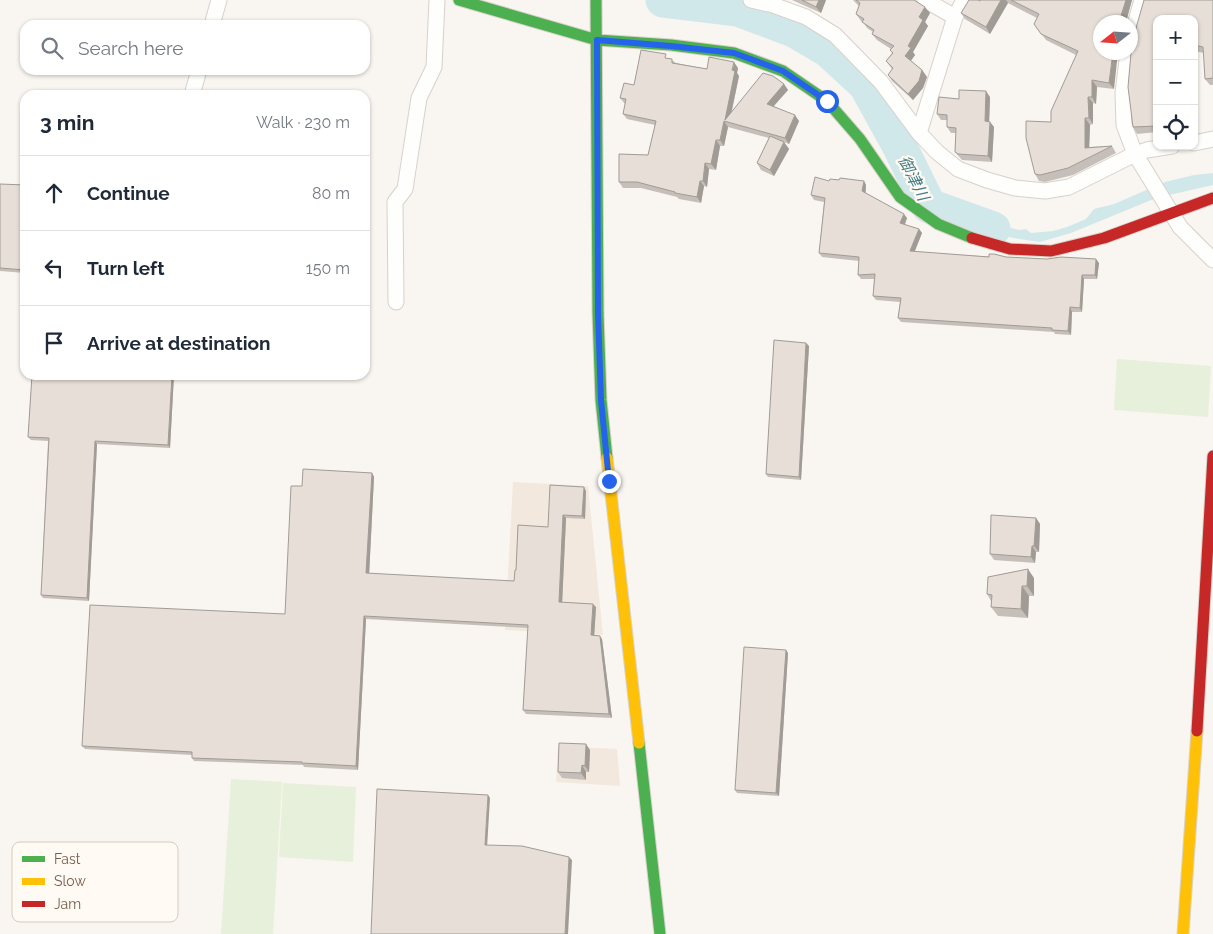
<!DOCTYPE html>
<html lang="en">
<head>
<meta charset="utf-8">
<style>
	:root { --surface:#fff; --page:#f2f2f3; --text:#1f2937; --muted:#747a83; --line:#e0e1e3 }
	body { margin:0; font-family:Raleway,"Noto Sans JP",sans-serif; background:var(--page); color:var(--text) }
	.controls { position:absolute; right:15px; top:15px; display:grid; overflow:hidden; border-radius:10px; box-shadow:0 1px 4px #0004 }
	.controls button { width:45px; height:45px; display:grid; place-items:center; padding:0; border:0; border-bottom:1px solid var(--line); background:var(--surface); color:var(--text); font:25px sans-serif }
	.compass { position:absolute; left:1093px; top:15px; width:45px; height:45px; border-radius:50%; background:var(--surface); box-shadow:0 1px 4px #0004; rotate:253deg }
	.stop { position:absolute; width:15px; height:15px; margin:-11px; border:4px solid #2563eb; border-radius:50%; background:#fff }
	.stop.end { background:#2563eb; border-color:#fff; box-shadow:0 1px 5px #0008 }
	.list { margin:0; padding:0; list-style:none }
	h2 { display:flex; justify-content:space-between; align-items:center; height:65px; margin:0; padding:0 20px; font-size:21px }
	h2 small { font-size:16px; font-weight:400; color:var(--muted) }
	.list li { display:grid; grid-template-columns:32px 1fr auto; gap:15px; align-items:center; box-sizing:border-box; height:75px; padding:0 20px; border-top:1px solid var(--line) }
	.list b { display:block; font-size:19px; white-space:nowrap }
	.list em { font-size:16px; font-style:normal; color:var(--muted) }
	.icon { flex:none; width:28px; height:28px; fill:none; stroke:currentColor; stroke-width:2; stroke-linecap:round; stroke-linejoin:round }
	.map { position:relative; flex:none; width:1213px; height:934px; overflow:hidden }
	.search { position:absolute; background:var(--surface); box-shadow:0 1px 4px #0004; left:20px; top:20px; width:350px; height:55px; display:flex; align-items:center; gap:12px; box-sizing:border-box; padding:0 18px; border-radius:15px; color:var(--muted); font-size:19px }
	.panel { position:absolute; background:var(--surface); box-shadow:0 1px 4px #0004; left:20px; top:90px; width:350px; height:290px; border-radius:15px }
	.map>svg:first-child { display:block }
</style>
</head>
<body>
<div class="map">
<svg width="1213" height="934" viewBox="0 0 1213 934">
	<rect width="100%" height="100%" fill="#f9f5f0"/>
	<path fill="#f2e8de" d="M513,482L588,486L603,635L505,630Z
		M558,746L617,749L620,786L556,782Z"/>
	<path fill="#e7f0db" d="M1117,359L1211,366L1208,417L1114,410Z
		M231,779L282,782L273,934H221Z
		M283,783L356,787L353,862L279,857Z"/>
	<path fill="#d0e8ea" d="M1213,173V185L1156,198L1071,233L1040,242L1013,238L968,227L931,209L1019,230L1026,229L1031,233L1053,231L1067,227L1086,219L1094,209L1114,204L1165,182L1194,175Z"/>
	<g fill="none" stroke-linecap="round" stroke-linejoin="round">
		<path stroke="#d0e8ea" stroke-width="35" d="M663,0L738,9L794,30L828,50L866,85L899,145L929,206L993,229"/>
		<defs>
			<path id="street" d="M751,0L773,5L806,17L835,35L881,82L919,133L937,152L958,169L987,180L1015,188L1045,191L1069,187L1135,154L1147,150L1172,146
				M925,0L955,17
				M212,25L219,0
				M1130,42L1142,0
				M1128,52L1123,93L1124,125L1135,154L1180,227L1213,260
				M192,95L199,70
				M919,133L955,17L964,0
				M1194,143L1213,139
				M396,302L395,202L405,189L419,98L434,67L437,0"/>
			<path id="fast" d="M459,0L597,40L671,45L734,53L783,71L827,101L860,139L900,197L938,224L972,238
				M596,0L598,313L601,400L607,458
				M639,743L660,934"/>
			<path id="slow" d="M607,458L639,743
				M1183,934L1197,731"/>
			<path id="jam" d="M972,238L1010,249L1051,251L1104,238L1213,198
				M1197,731L1213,456"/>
		</defs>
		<use href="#street" stroke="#d7d1cb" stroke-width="17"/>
		<use href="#fast" stroke="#d9d2cb" stroke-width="13"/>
		<use href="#slow" stroke="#d9d2cb" stroke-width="13"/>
		<use href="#jam" stroke="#d9d2cb" stroke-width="13"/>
		<use href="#street" stroke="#fefefd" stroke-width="15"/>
		<use href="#fast" stroke="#4caf50" stroke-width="11"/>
		<use href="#slow" stroke="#ffc107" stroke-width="11"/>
		<use href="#jam" stroke="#c62828" stroke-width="11"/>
	</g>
	<path fill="#c6bfb9" d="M792,0H826L821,13Z
		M853,0H914L930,13L925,22L928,26L913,52L915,55L911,61L922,70L927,77L923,88L913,100L892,81L888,75L892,69L886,61L892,53L890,50L891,49L877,40L872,34L873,32L867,28L863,22L861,21L856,14L859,6Z
		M980,0H1132L1126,22H1100L1114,89L1097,87L1096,104L1093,103V124L1090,125L1089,147L1112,146L1116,153L1073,175L1045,182L1039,181L1035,174L1051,122L1076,55L1046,40L1034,24L1037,18L1008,3L990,34L965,19L961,13Z
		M1144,0H1213V85H1210L1205,79L1204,53L1194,51V19H1157V132L1137,134L1133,127Z
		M669,58L676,63L707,69L738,68L737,73L739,76L732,111L784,84L788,90L774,106L799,121L789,144L784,142L789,149L774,176L761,170L757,163L769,138L728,127L724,146H720L716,170L709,169L707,187L704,186L701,203L679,199L677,197L641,188H623L619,182L648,155L655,125L627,119L623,114L625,104L620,98L634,85Z
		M990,97L989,121L994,127L992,162L962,160L955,152L956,133H951L947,127V120H941L937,114L959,99Z
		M829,181H864L866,185V193L907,218L905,225L919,229L922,233L914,252L1099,263L1097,279H1084L1082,312H1072L1071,335L1055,334L1054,332L901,322L898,318L900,302L876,300L873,296L874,279H861L858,275L859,261L822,257L819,253L824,202L814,200L811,195Z
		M0,184L25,185V273L0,271Z
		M806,343L809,346L801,480L768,477L766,474Z
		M32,375H174L170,448L97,444L89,601L43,598L41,595L48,441L31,440L28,437Z
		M372,473L374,477L369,574L514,581L516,570L548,527L586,491L585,519L566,518L562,602L596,607L594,635L600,636L602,639L612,718L526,714L523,710L528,628L366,619L358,770L304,767L303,765L194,761L192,758V755L85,749L82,746L285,614L302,486Z
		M1036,518L1040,524L1039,552H1036L1035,563L994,560L990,554Z
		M1034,578V596H1029L1028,618L998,616L991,607V601L987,594Z
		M786,650L788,653L779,796L737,793L735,790Z
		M590,750L589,772H586V780L562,778L558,772Z"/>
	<path fill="#a19b96" d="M819,0H826L821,13L816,7Z
		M1001,0H1006L1008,3L990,34L986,27Z
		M1126,0H1132L1126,22H1119Z
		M925,7L930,13L925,22L928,26L913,52L915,55L909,63L905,56L919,17Z
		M1113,52H1118L1114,89L1109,83Z
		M734,62L738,68L737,73L739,76L729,123L725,120Z
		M922,70L927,77L923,88L913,100L908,94Z
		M1092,80L1097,87L1096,104L1092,97Z
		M1157,81V98L1154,95Z
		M784,84L788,90L771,109L767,104Z
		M986,91L990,97L989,127L985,121Z
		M1088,97L1093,103V124L1089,118Z
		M795,115L799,121L789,144L785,138Z
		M1085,118L1090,125L1089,154L1085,148Z
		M724,121L728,127L724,146L720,140Z
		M990,122L994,127L992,162L988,156Z
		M716,140L720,146L716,170L711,164Z
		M784,142L789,149L774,176L770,170Z
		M705,163L709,169L707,187L703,181Z
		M700,181L704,186L701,203L697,197Z
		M864,181L866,185L865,195L862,191Z
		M904,214L907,218L903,228L900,223Z
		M919,229L922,233L913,256L910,251Z
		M1096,259L1099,263L1097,279L1095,275Z
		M1082,275L1084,279L1082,312L1080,308Z
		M1070,307L1072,312L1071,335L1068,331Z
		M806,343L809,346L801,480L799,477Z
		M172,375H174L170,448L168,445Z
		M95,441L97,444L89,601L87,598Z
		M372,473L374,477L369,577L366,573Z
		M584,487L586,491L585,519L582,516Z
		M563,515L566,518L562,606L559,602Z
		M1036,518L1040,524L1039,552L1034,546Z
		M1032,546L1036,552L1035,563L1031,557Z
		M1028,569L1034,578V596L1027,586Z
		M1022,586L1029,596L1028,618L1021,609Z
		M593,604L596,607L594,639L591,635Z
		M364,616L366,619L358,770L356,766Z
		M600,636L602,639L612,718L609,714Z
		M786,650L788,653L779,796L776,793Z
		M586,744L590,750L589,772L585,766Z
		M582,765L586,772V780L581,773Z
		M488,795L490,798L487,848L485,845Z
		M569,857L572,860L568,934H565Z"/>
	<path fill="#e6ded7" stroke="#a19b96" d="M802,0H819L816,7Z
		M856,0H914L925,7L919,17L923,20L908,46L911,48L905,56L922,70L919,81L908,94L888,75L893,68L886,61L893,53L890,50L894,46L872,34L874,30L862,22L864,19L856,14L860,3Z
		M969,0H978L980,1V0H1001L986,27L961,13Z
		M1011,0H1126L1119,22H1100V52H1113L1109,83L1092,80V97H1088L1089,118H1085V148L1112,146L1068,168L1040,175L1035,174L1026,138V121L1051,122V111L1078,51L1041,34L1034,24L1039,14Z
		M1144,0H1213V78L1205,79L1203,47L1194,45V19H1157V81L1154,95L1157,94V126L1133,127L1128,87L1132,42Z
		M641,50L666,54L665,58L672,59V63L707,69L709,57L734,62L732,70L735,71L725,120L763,73L773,76L784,84L767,104L795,115L785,138L724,121L720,140H716L711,164L705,163L703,181H700L697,197L675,193V192L637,182H619V154L648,155L656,121L623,114L626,99L620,98L624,83L634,85Z
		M959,90L986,91L985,121L990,122L988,156L958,154L955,152L956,128L947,127V115L937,114L939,97L959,99Z
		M770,136L784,142L770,170L757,163Z
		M815,177L829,181L830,179L839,180L840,178L864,181L862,191L904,214L900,223L919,229L910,251L989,257V254H994L1006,257L1047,259L1061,257L1096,259L1095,275H1082L1080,308L1070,307L1068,331L1052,330V328L898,318L901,298L873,296L875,274L858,275L859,257L819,253L825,198L811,195Z
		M0,184L25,185V270L0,268Z
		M774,340L806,343L799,477L766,474Z
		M32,375H172L168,445L95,441L87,598L41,595L49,438L28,437Z
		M303,469L372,473L366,573L514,581L515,570H516L518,525L548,527L550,485L584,487L582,516L563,515L559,602L593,604L591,635L600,636L609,714L523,710L528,625L364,616L356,766L302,763V762L192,758V752L82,746L90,605L285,614L291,486H302Z
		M991,515L1036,518L1034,546H1032L1031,557L990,554Z
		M1028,569L1027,586H1022L1021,609L991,607L992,595L987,594L988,577Z
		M744,647L786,650L776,793L735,790Z
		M559,743L586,744L585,766L582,765L581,773L558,772Z
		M377,789L488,795L485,845L522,846L569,857L565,934H371Z"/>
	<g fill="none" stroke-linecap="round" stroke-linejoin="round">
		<path stroke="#2563eb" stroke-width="6" d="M609,481L601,400L598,314L597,40L671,46L734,53L783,71L827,101"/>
	</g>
	<g text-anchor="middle" stroke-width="4.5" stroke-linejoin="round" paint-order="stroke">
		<g font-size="16" font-style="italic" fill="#437c86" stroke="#fffaf3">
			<text transform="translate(914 178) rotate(63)" y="6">御津川</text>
		</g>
	</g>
	<rect x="12" y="842" width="166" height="80" rx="8" fill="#fffaf3" stroke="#d7cbc1" stroke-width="1"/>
	<rect x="22" y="856" width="23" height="6" fill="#4caf50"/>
	<rect x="22" y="878" width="23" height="7" fill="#ffc107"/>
	<rect x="22" y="901" width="23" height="6" fill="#c62828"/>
	<g font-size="14" fill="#7a5c4d">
		<text x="54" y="864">Fast</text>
		<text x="54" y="886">Slow</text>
		<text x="54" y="909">Jam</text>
	</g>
</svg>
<div class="controls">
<button>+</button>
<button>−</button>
<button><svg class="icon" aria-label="locate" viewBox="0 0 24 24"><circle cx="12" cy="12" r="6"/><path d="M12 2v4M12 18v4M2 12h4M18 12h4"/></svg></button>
</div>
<svg class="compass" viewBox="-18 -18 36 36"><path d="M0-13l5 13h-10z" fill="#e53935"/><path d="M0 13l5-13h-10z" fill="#747a83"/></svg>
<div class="stop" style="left:827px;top:101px"></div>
<div class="stop end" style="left:609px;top:481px"></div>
<div class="search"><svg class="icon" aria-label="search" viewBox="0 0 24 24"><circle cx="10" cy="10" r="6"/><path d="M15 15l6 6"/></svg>Search here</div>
<section class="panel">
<h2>3 min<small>Walk · 230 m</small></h2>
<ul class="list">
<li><svg class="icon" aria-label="ahead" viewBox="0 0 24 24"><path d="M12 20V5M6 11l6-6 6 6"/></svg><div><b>Continue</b></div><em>80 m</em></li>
<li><svg class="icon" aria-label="left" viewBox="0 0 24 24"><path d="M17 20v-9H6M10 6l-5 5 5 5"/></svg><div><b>Turn left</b></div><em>150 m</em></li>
<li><svg class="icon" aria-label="arrive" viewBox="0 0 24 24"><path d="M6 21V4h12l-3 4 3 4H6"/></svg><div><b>Arrive at destination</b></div></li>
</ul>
</section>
</div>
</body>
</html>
